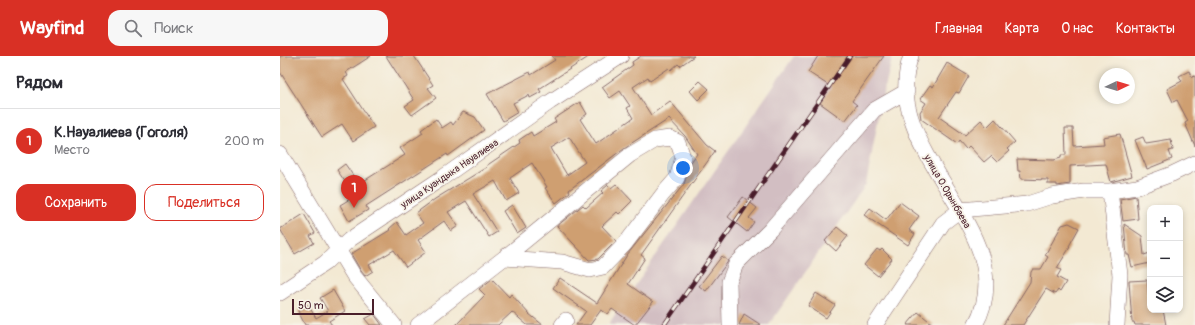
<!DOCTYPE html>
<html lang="ru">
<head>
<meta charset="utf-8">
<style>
	:root { --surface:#fff; --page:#f7f7f7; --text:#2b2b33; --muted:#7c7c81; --line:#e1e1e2; --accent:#d93025 }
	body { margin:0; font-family:Pangolin,sans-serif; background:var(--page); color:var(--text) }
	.controls { position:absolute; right:12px; bottom:12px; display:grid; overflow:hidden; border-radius:8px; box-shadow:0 2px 6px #0003 }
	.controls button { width:36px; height:36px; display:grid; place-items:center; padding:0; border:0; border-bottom:1px solid var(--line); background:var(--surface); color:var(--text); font:20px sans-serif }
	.compass { position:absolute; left:819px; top:12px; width:36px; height:36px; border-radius:50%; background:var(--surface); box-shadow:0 2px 6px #0003; rotate:86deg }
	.scale { position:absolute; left:12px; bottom:10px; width:82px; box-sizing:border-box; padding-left:4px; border:2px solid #4a1f2b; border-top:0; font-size:11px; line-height:14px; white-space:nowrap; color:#4a1f2b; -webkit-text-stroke:3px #f7f3e8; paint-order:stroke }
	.you { position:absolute; left:403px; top:112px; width:14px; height:14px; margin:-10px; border:3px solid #fff; border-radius:50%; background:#1a73e8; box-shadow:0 0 0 6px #1a73e833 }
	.badge { display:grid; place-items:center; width:26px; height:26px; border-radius:50%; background:var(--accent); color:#fff; font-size:13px; font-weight:700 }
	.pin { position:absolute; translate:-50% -33px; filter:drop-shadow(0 1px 2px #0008) }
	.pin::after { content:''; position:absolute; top:21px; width:14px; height:12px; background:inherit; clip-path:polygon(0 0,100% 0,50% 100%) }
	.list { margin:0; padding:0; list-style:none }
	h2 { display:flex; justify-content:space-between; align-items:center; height:52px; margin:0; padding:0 16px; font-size:17px }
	h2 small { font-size:13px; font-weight:400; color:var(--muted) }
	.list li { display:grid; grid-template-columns:26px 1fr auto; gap:12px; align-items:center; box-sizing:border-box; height:64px; padding:0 16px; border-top:1px solid var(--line) }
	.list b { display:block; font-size:15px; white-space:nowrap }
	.list p { margin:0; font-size:13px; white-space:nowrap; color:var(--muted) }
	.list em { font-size:13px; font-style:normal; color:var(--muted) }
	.actions { display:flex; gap:8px; padding:12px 16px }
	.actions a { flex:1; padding:9px 0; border:1px solid var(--accent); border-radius:12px; text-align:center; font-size:14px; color:var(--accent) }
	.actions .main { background:var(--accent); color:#fff }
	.icon { flex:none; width:22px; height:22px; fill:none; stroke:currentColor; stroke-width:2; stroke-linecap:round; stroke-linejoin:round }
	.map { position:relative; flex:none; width:915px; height:269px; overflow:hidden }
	header { display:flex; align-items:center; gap:24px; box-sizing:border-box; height:56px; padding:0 20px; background:var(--accent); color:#fff }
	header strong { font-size:19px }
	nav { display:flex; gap:22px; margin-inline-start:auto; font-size:14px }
	.search { width:280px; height:36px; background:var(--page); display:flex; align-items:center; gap:10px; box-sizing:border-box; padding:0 14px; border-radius:12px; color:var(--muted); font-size:15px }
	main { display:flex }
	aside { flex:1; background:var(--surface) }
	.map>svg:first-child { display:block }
</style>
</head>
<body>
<header>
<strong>Wayfind</strong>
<div class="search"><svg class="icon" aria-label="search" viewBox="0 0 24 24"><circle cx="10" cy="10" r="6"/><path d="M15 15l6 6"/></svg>Поиск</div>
<nav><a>Главная</a><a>Карта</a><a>О нас</a><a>Контакты</a></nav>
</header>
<main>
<aside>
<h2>Рядом<small></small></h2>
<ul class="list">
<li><span class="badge">1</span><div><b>К.Науалиева (Гоголя)</b><p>Место</p></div><em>200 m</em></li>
</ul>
<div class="actions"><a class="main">Сохранить</a><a>Поделиться</a></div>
</aside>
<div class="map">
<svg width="915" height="269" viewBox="0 0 915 269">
	<rect width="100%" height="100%" fill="#f7f3e8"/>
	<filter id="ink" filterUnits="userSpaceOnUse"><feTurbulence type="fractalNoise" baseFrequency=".025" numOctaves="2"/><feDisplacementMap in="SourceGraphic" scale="8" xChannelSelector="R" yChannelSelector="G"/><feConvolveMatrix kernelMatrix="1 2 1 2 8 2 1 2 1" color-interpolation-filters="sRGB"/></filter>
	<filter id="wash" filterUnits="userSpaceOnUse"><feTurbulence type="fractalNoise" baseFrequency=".012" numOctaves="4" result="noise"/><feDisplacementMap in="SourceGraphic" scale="16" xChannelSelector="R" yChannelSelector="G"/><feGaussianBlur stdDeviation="0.9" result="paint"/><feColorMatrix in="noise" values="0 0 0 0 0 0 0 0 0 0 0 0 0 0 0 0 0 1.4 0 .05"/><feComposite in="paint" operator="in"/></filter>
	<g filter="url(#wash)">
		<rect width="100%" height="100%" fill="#f3e9d3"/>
		<path fill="#d2bec2" d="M514,0H613L603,38L586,128L489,269H328Z"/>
		<g id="blocks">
			<path fill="#cf9f71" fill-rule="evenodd" d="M0,0H91L66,16L68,20L63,23L94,71L73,85L62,68L42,81L0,16Z
				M106,0H134L153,29L148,32L156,42L132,59L125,50L134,44Z
				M272,0H310L259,33L261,36L250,42L249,39L233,47L238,56L223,65L207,38L250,16L251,19L275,4Z
				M361,0H414L400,10L398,8L391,14L389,12L370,25L368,21L353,31L371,59L390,45L427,89L435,95L361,199L365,202L348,228L373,246L355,269L332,253L328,258L321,254L310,269H296L306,255L273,232L280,222L317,247L347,199L404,128L411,106L417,98L405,80L389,63L344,92L289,134L290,136L276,147L265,132L267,131L252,107L230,122L239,137L226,145L215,125L193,138L217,176L209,181L186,145L168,156L178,170L171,175L164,165L138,184L146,196L126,211L114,194L89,209L93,215L85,220L81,215L71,198L110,174L109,173L117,166L126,179L143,167L136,157L155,143L207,111L206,110L240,87L239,84L251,76L253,80L276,66L274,63L300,46L307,58L300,63L316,88L353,62L347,52L350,50L340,35L330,42L322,31L353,9L352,6ZM289,81L305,106L287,119L271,92Z
				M538,0H604L572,45L577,49L565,65L540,47L551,31L528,16Z
				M667,7L689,20L679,37L676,36L659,61L685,79L701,64L707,71L715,63L735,86L727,93L729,95L717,106L711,100L704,106L689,90L686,93L679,85L677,88L641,63L640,56L646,47L640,43L650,29L653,31Z
				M909,15L912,21L915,20V90L905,67L908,65L897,44L893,46L887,33L902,25L899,20Z
				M420,25L429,33L418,44L410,35Z
				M183,56L195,61L204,74L168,100L167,98L86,150L88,154L69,165L60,149L75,140L57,114L65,108L79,128L125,99L120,92L143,77L141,74L156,63L162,72L171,66L173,69Z
				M785,72H793L794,90L824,88L823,81L840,78L852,120L831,126L826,108L790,110V128L777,130V128H768V124L741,123L740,115H738L737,103L774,104L781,102V99H786Z
				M863,81L866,88L891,84L893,94L889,95L892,103L867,113L855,84Z
				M336,128L352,145L339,158L337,156L322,170L336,185L318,203L309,204L277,170L303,149L306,152L323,137L321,135L328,129L331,132Z
				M856,140L858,163L843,165L840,143Z
				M463,141L477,152L469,162L474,166L467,176L448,161Z
				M620,146L639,160L629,174L635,178L628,189L584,159L590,152L606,164Z
				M232,149L246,172L237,178L223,155Z
				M24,158L35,177L30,180L34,187L15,198L0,173Z
				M789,167L799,172L789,190L790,191L777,212L781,214L777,221L786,226L780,236L778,234L775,238L766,233L743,269H723L750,226L751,216L753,213H761L768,201L765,199L782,169Z
				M844,168L862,180L864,199L870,197V207L852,211L849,199H847Z
				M557,171L568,180L556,195L545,185Z
				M597,193L600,195L602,193L612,203L598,220L584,209Z
				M442,200L448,205L447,207L426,235L419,230Z
				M212,223L229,241L231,238L249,258L263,269H247L232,256L218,269H176L205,239L199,233Z
				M867,224L870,254H883L886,269H855L854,266H852L849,225Z
				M53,234L65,255L49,265L52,269H25L18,255L28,249L36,262L48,255L40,242Z
				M536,237L555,249L546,262L528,250Z
				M638,256L654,269H627Z
				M94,258L102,269H90L85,263Z
				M464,258L481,269H459Z"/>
		</g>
	</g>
	<g filter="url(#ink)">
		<use href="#blocks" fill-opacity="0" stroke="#856666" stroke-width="1"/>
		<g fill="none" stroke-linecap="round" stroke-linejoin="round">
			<defs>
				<path id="minor" d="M631,0C596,95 747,179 695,269
					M0,98L74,220L114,269
					M830,135L840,219L837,269
					M0,237L45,207L69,184L162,122L270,46L341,0
					M138,269L224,202L350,99L375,84L390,82L398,86L403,101L397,122L383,138L345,188L323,211L310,214L282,206L224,202
					M282,269L286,264
					M450,269L449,226L456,208L490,174L594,54L627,35
					M595,269L663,167L680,154L747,148L772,140L804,135H830L857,131L892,118L915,107"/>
			</defs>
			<use href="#minor" stroke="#856666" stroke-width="16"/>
			<use href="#minor" stroke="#fff" stroke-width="15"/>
			<defs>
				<path id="rail" d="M384,269L570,0"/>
			</defs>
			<use href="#rail" stroke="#4a1f2b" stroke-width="4.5"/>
			<use href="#rail" stroke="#f7f3e8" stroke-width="3" stroke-dasharray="9" stroke-linecap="butt"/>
		</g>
	</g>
	<g text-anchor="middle" stroke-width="3.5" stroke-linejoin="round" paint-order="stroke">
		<g font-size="10" fill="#4a1f2b" stroke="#f7f3e8">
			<text transform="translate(169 117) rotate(-34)" y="4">улица Куандыка Науалиева</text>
			<text transform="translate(668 135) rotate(60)" y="4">улица О.Орынбаева</text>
		</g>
	</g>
</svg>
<div class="controls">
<button>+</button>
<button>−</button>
<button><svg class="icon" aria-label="layers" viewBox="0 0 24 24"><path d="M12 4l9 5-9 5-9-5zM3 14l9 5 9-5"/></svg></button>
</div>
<svg class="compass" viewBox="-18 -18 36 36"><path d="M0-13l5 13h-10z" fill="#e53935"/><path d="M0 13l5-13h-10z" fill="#7c7c81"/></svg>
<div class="scale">50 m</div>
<div class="you"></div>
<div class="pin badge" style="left:74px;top:152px">1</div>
</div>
</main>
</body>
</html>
